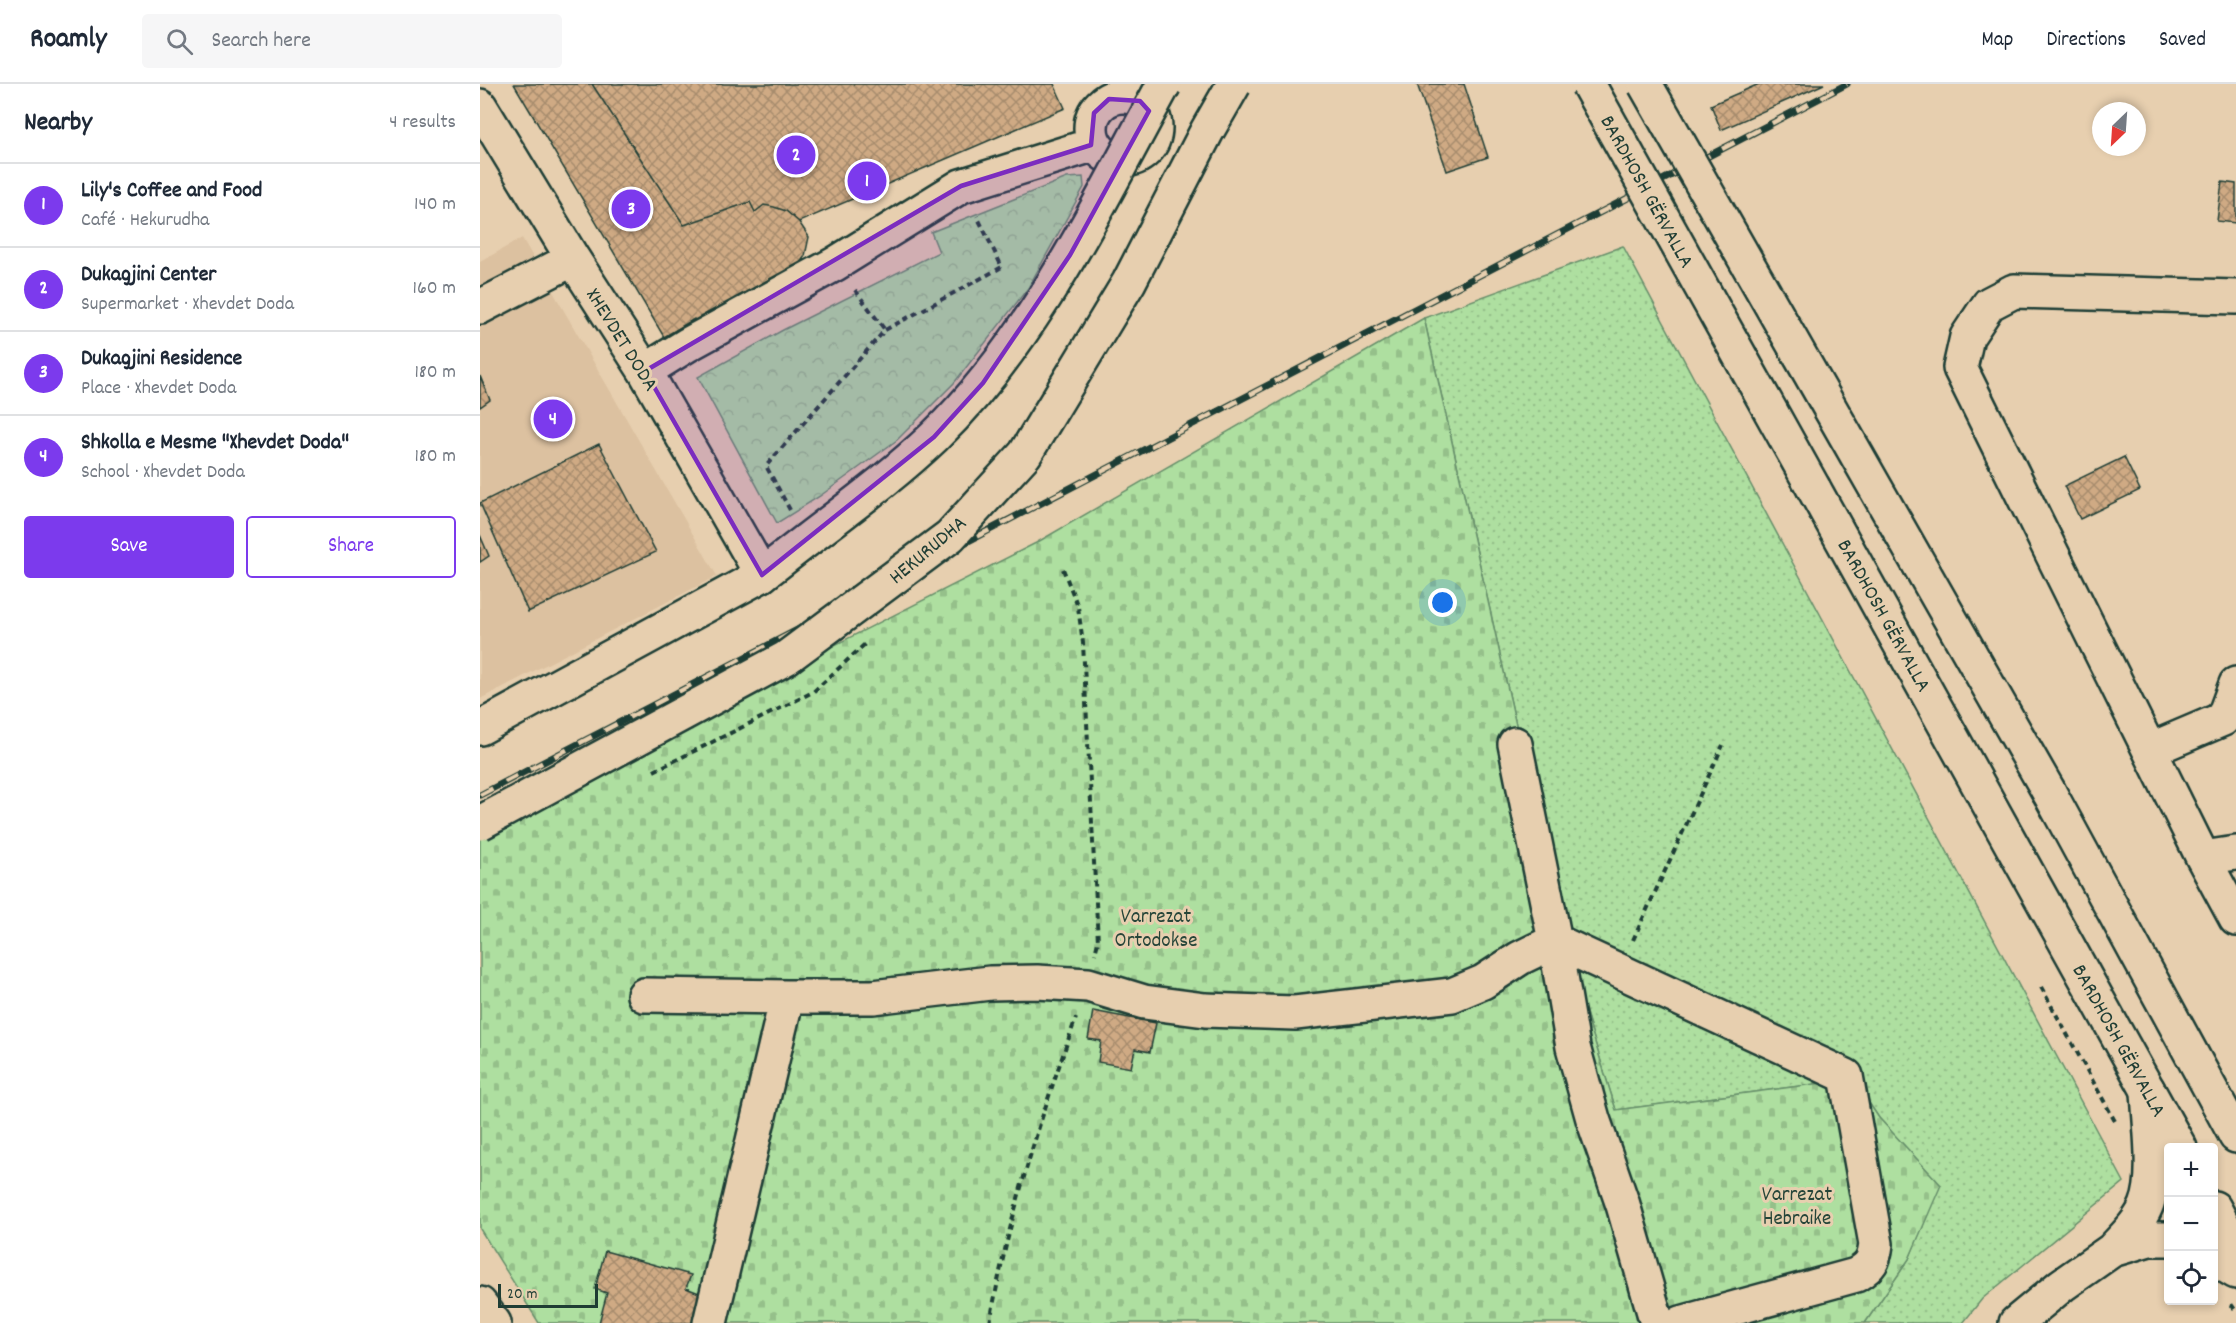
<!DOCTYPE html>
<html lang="en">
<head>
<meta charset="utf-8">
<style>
	:root { --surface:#fff; --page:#f6f6f7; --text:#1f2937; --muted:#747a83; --line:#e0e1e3; --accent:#7c3aed }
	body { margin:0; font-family:Dekko,sans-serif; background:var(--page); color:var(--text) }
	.controls { position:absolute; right:18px; bottom:18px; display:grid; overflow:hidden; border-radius:6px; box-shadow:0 3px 9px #0003 }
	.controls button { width:54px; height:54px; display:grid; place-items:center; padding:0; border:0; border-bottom:2px solid var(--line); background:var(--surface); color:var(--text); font:30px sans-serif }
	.compass { position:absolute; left:1612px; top:18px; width:54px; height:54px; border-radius:50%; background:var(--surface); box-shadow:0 3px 9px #0003; rotate:205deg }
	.scale { position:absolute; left:18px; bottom:15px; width:100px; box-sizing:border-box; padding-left:6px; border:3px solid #1f3d34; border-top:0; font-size:16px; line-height:21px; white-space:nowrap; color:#1f3d34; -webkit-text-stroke:4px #e7cfaf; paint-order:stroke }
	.you { position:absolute; left:963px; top:519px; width:21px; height:21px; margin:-15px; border:4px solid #fff; border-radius:50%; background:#1a73e8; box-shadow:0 0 0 9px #1a73e833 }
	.badge { display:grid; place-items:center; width:39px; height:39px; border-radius:50%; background:var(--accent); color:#fff; font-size:20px; font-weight:700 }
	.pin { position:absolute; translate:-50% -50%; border:3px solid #fff; box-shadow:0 2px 6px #0006 }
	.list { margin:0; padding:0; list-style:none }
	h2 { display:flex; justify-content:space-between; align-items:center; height:78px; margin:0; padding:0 24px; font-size:26px }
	h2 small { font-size:20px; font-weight:400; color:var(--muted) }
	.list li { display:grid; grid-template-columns:39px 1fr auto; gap:18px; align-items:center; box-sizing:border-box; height:84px; padding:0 24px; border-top:2px solid var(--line) }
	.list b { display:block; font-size:22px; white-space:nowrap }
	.list p { margin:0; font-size:20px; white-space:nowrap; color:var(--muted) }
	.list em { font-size:20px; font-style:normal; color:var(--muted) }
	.actions { display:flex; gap:12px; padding:18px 24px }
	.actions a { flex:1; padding:14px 0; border:2px solid var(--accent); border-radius:6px; text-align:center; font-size:21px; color:var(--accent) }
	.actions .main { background:var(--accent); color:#fff }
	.icon { flex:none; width:33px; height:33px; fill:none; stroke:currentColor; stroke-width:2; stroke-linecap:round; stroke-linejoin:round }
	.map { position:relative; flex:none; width:1756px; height:1239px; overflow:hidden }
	header { display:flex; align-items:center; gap:36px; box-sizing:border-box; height:84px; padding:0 30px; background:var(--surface); border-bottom:2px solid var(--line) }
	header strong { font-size:28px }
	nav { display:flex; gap:33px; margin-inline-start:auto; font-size:21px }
	.search { width:420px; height:54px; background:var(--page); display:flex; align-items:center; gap:15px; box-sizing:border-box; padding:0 21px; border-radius:6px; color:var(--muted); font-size:22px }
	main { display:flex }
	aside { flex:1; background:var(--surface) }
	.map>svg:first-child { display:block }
</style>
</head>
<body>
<header>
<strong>Roamly</strong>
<div class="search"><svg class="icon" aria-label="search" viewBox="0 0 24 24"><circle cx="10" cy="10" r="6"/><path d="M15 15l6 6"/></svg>Search here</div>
<nav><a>Map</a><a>Directions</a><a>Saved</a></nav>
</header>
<main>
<aside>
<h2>Nearby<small>4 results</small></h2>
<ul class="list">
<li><span class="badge">1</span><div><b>Lily's Coffee and Food</b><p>Café · Hekurudha</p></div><em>140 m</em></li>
<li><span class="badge">2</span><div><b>Dukagjini Center</b><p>Supermarket · Xhevdet Doda</p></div><em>160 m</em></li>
<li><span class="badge">3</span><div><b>Dukagjini Residence</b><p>Place · Xhevdet Doda</p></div><em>180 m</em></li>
<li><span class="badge">4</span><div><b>Shkolla e Mesme &quot;Xhevdet Doda&quot;</b><p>School · Xhevdet Doda</p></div><em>180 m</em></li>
</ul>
<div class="actions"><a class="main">Save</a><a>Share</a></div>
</aside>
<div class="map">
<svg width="1756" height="1239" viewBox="0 0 1756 1239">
	<defs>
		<pattern id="grass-dots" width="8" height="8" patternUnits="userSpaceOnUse" patternTransform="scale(1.5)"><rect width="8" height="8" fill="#aedfa0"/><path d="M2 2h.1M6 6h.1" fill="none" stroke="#95c08a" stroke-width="1.8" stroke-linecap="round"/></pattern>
		<pattern id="cemetery-stones" width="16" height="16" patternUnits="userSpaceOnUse" patternTransform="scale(1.5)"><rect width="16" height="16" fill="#aedfa0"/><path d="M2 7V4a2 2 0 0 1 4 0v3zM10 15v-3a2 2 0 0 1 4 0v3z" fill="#95c08a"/></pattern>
		<pattern id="park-crowns" width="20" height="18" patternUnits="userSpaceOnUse" patternTransform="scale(1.5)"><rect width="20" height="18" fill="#aedfa0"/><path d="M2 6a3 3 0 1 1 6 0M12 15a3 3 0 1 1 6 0" fill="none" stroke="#95c08a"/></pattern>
		<pattern id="building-cross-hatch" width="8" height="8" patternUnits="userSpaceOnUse" patternTransform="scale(1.5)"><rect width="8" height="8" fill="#cfaa84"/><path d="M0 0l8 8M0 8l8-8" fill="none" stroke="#a78c6d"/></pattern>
	</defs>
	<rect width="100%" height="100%" fill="#e7cfaf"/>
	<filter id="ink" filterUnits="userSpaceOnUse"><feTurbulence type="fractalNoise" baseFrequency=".0167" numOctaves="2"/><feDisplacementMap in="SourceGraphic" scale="12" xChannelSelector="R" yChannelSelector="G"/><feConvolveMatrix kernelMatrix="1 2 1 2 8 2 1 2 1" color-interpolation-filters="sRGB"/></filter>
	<g filter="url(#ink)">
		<path fill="#dcc1a0" d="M42,154L237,492L0,615V178Z"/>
		<path fill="url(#grass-dots)" stroke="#668e6a" stroke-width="1.5" d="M1143,162L1644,1098L1502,1215L1483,1239H1385L1429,1175L1460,1101L1399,1034L1373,995L1136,1026L1088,871L944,234Z"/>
		<path fill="url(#cemetery-stones)" stroke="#668e6a" stroke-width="1.5" d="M944,234L1088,871L1136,1026L1373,995L1399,1034L1461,1101L1429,1175L1385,1239H59L0,1145V741L556,459Z"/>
		<path fill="url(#park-crowns)" stroke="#668e6a" stroke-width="1.5" d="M603,93L604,103L548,204L474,299L417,356L340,412L297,439L218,293L303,246L459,168L451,148L587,94Z"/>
		<path fill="url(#building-cross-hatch)" stroke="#1f3d34" stroke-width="1.5" d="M34,0H112L204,141L270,118L275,128L284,121L294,123L306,127L319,138L329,153L325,172L317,183L222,246L214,235L184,253Z
			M112,0H574L585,24L319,138L306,127L294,123L284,121L275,128L270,118L204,141Z
			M937,0H984L1008,73L967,87Z
			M1279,0H1344L1241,46L1231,21Z
			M1742,98L1756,100V139L1737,137Z
			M0,292L10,316L0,323Z
			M119,360L176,468L48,528L0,419Z
			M1644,373L1660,406L1600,435L1584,402Z
			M0,451L9,472L0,478Z
			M613,927L676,939L670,968L655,965L651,984L618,978L621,957L608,955Z
			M125,1167L211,1191L206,1204L227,1212L221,1239H119L127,1209L115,1205Z"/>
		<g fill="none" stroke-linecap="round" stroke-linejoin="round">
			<defs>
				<path id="minor" d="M611 44a32 32 0 1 1 64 0a32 32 0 1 1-64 0Z
					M0,22L93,175L165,287L282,491
					M1756,213L1534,207L1509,220L1487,253L1480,284L1723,774L1756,835
					M0,223L93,175
					M165,287L207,261L355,180L481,102L615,60
					M1035,660L1075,857L1366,992L1396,1160C1394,1177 1391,1182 1376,1191L1201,1239
					M1670,666L1743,635L1756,600
					M1723,774L1756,769
					M164,911L307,913
					M1632,1166C1644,1153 1659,1139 1666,1122C1678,1094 1669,1038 1668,1006
					M1734,1175L1756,1188
					M0,1220L14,1239
					M230,1239L307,913H393L510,899L557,898L608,901L664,918L725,926L815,929L972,911L1003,898L1040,874L1075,857L1093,963L1113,1035L1143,1121L1177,1239
					M1536,1239L1582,1201L1632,1166L1669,1155H1688"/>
				<path id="major" d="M0,644L282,491L327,456"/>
				<path id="highway" d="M1334,405L1700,1064
					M1569,708L1756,1052
					M1734,1124L1756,1165"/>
			</defs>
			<use href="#minor" stroke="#1f3d34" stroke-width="38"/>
			<use href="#major" stroke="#1f3d34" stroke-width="38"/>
			<use href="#highway" stroke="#1f3d34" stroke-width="38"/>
			<path stroke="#1f3d34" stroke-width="4" stroke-dasharray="6 4.5" stroke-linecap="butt" d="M375,206L405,246
				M310,426L286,382L405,246L522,183L497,132
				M583,485L598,523L603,559L618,858L615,870
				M174,687L333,608L385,560
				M1153,856L1243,661
				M1561,903L1636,1039
				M1751,1220L1756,1227
				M510,1239C528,1135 560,1034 596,934"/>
			<use href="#minor" stroke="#e7cfaf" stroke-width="33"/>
			<use href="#major" stroke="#e7cfaf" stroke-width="33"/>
			<use href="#highway" stroke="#e7cfaf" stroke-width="33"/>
			<defs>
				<path id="rail" d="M0,711L1367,0"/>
			</defs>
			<use href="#rail" stroke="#1f3d34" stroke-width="7"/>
			<use href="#rail" stroke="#e7cfaf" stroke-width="4.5" stroke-dasharray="14" stroke-linecap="butt"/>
			<defs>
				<path id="major-bridge" d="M327,456C370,423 414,391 454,353C555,255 617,122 684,0
					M0,739L306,574L470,452L545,370L649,198L727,47L754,0"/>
				<path id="highway-bridge" d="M1108,0L1334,405
					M1165,0L1569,708"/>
			</defs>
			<use href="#major-bridge" stroke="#1f3d34" stroke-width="38" stroke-linecap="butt"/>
			<use href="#highway-bridge" stroke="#1f3d34" stroke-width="38" stroke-linecap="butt"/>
			<use href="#major-bridge" stroke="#e7cfaf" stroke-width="33"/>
			<use href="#highway-bridge" stroke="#e7cfaf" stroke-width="33"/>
		</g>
	</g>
	<path fill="#7b2cbf" fill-opacity="0.2" stroke="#7b2cbf" stroke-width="4.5" stroke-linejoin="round" d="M629,15L660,17L669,27L590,171L503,299L454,353L282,491L165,287L481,102L611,61L614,29Z"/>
	<g text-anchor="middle" stroke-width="6" stroke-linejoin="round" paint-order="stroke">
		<g font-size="21" fill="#1f3d34" stroke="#e7cfaf">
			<text transform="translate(1168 107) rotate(61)" y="7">BARDHOSH GËRVALLA</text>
			<text transform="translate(143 255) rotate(58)" y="7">XHEVDET DODA</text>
			<text transform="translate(447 465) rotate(-40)" y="7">HEKURUDHA</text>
			<text transform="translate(1405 531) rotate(61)" y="7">BARDHOSH GËRVALLA</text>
			<text transform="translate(1640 956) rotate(61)" y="7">BARDHOSH GËRVALLA</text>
		</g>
		<g font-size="21" fill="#264539" stroke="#e7cfaf">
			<text x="676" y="838">Varrezat<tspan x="676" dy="24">Ortodokse</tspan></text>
			<text x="1317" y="1116">Varrezat<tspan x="1317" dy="24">Hebraike</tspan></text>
		</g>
	</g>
</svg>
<div class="controls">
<button>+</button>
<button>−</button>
<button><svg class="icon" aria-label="locate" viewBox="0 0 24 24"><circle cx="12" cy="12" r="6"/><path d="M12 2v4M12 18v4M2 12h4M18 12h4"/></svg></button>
</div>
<svg class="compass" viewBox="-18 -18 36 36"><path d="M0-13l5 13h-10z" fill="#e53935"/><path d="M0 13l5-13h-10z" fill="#747a83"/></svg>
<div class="scale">20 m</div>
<div class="you"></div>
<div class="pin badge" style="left:387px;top:97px">1</div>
<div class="pin badge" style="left:316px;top:71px">2</div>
<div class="pin badge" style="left:151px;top:125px">3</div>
<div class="pin badge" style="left:73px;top:335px">4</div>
</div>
</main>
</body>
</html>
